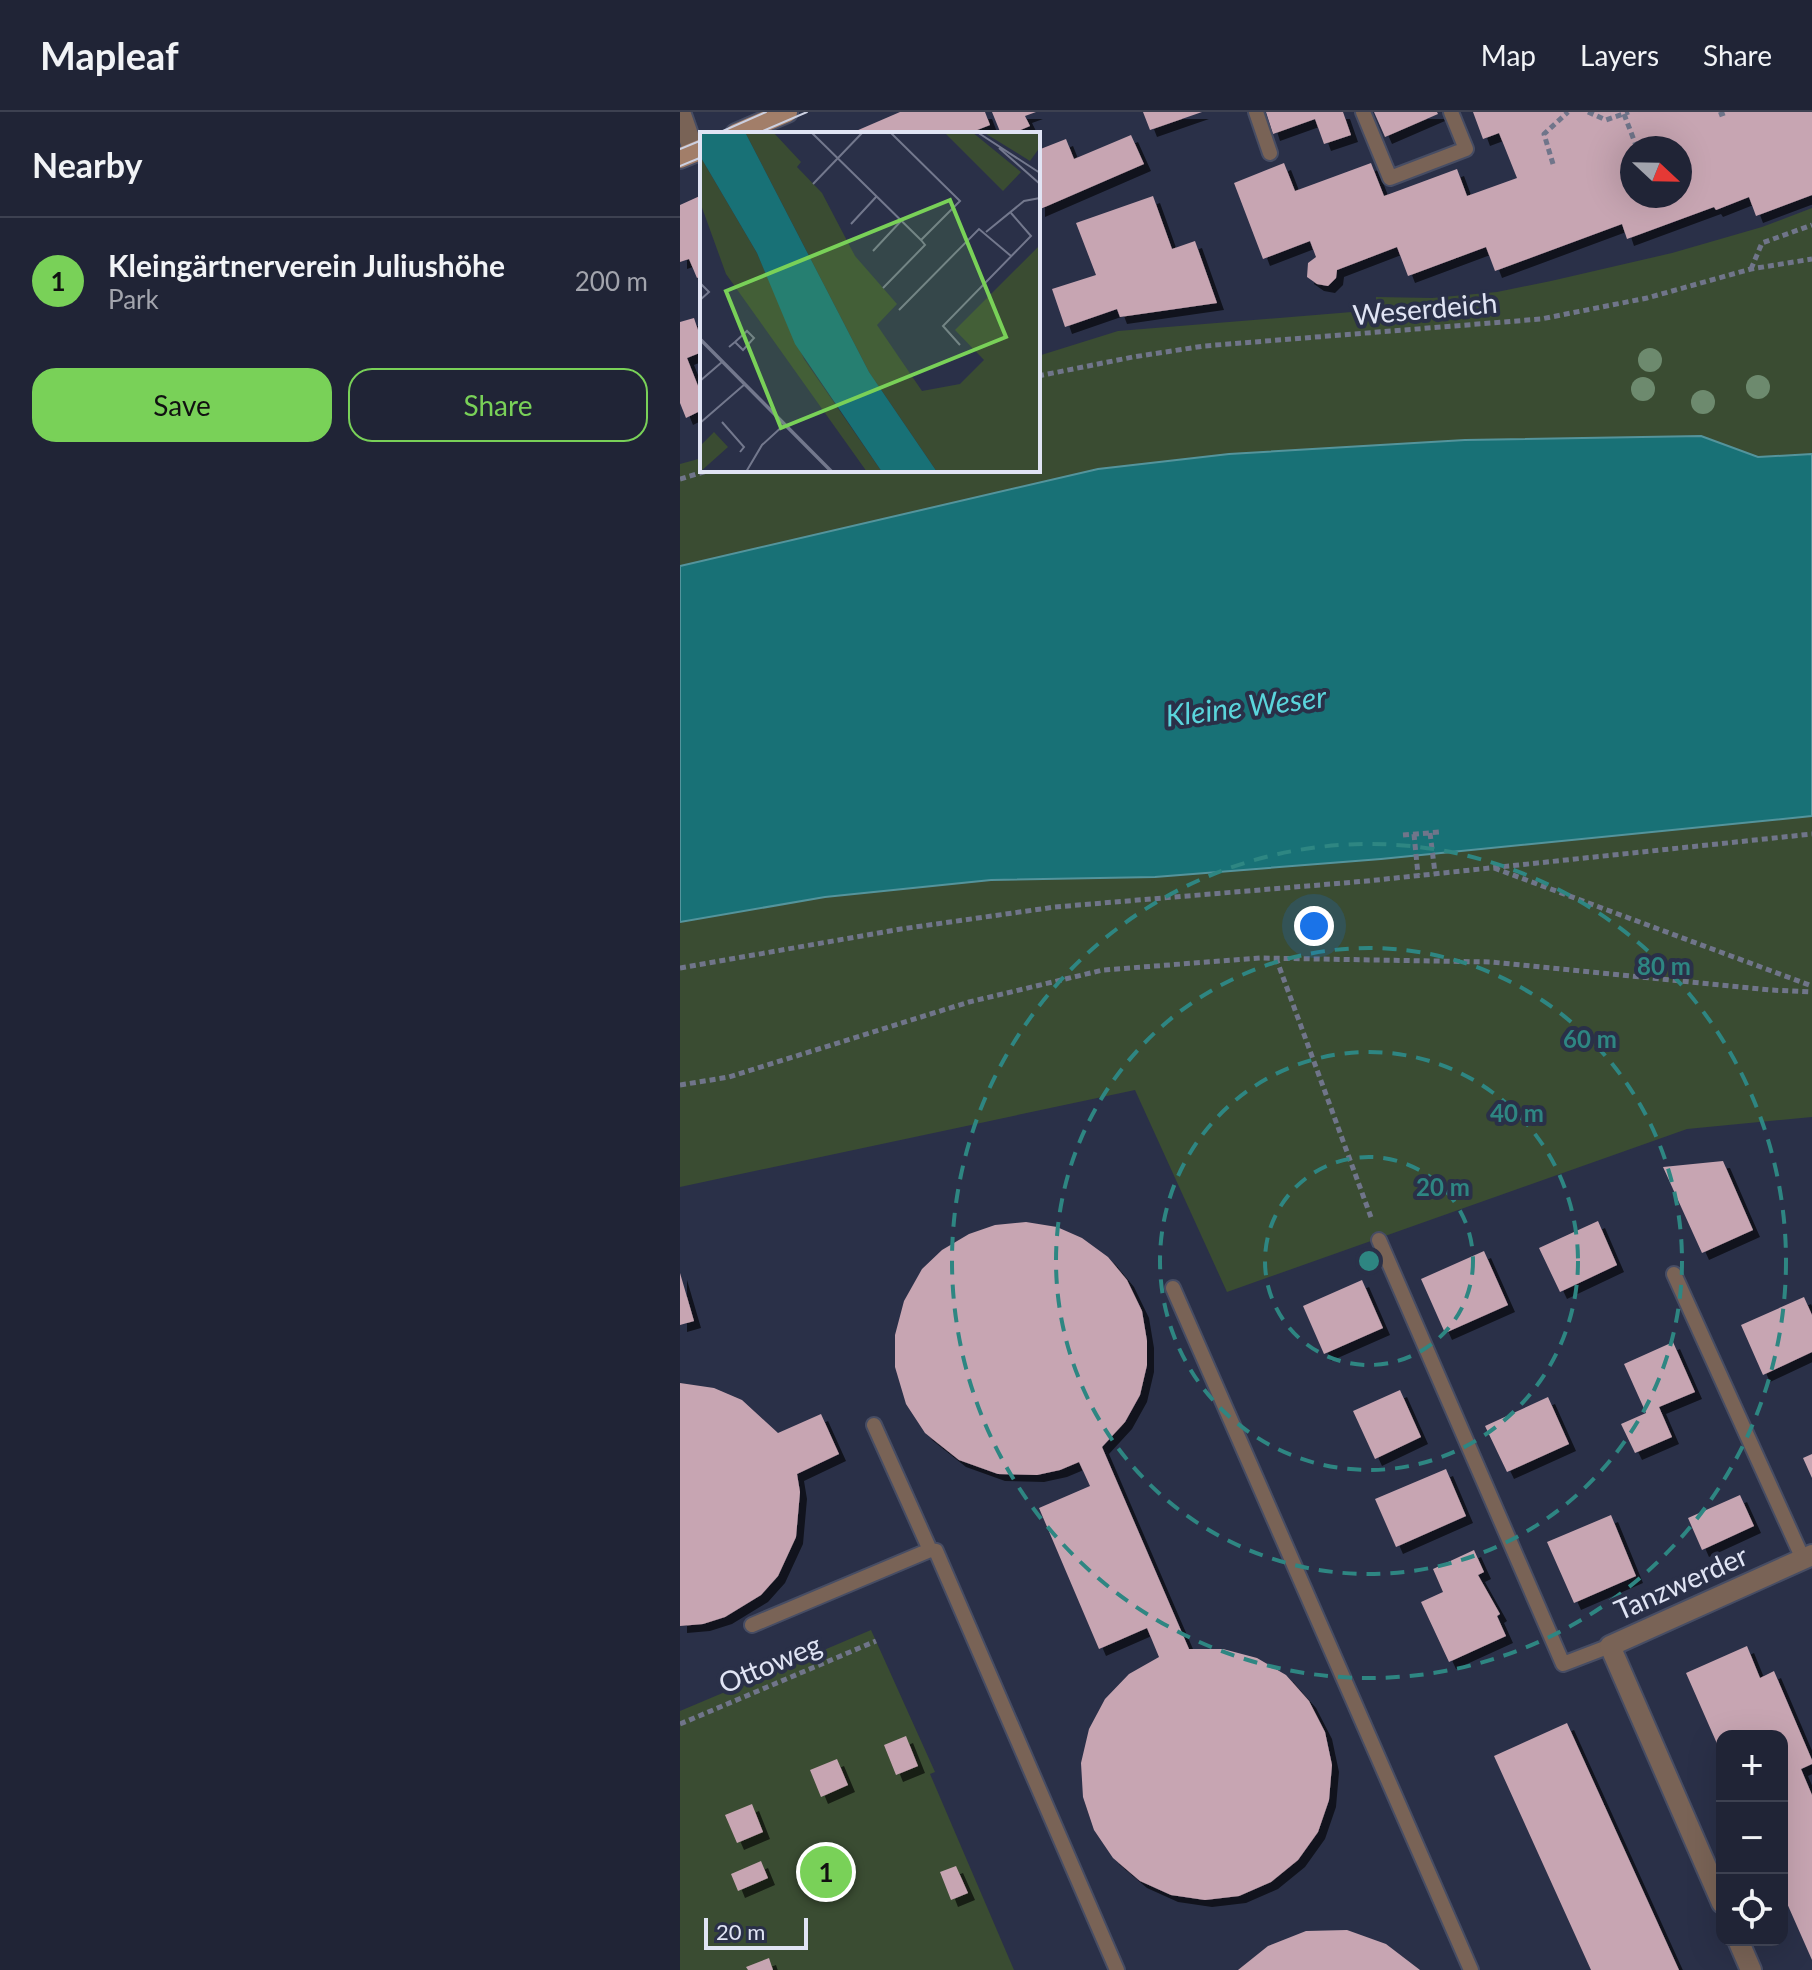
<!DOCTYPE html>
<html lang="en">
<head>
<meta charset="utf-8">
<style>
	:root { --surface:#202436; --page:#2d3042; --text:#f1f3f6; --muted:#a2a4ad; --line:#3d4151; --accent:#79d158 }
	body { margin:0; font-family:Lato,sans-serif; background:var(--page); color:var(--text) }
	.controls { position:absolute; right:24px; bottom:24px; display:grid; overflow:hidden; border-radius:16px; box-shadow:0 8px 32px #0002 }
	.controls button { width:72px; height:72px; display:grid; place-items:center; padding:0; border:0; border-bottom:2px solid var(--line); background:var(--surface); color:var(--text); font:40px sans-serif }
	.compass { position:absolute; left:940px; top:24px; width:72px; height:72px; border-radius:50%; background:var(--surface); box-shadow:0 8px 32px #0002; rotate:112deg }
	.scale { position:absolute; left:24px; bottom:20px; width:104px; box-sizing:border-box; padding-left:8px; border:4px solid #e0e4f4; border-top:0; font-size:22px; line-height:28px; white-space:nowrap; color:#e0e4f4; -webkit-text-stroke:6px #2a3048; paint-order:stroke }
	.you { position:absolute; left:634px; top:814px; width:28px; height:28px; margin:-20px; border:6px solid #fff; border-radius:50%; background:#1a73e8; box-shadow:0 0 0 12px #1a73e833 }
	.badge { display:grid; place-items:center; width:52px; height:52px; border-radius:50%; background:var(--accent); color:#111; font-size:26px; font-weight:700 }
	.pin { position:absolute; translate:-50% -50%; border:4px solid #fff; box-shadow:0 2px 8px #0006 }
	.list { margin:0; padding:0; list-style:none }
	h2 { display:flex; justify-content:space-between; align-items:center; height:104px; margin:0; padding:0 32px; font-size:34px }
	h2 small { font-size:26px; font-weight:400; color:var(--muted) }
	.list li { display:grid; grid-template-columns:52px 1fr auto; gap:24px; align-items:center; box-sizing:border-box; height:128px; padding:0 32px; border-top:2px solid var(--line) }
	.list b { display:block; font-size:30px; white-space:nowrap }
	.list p { margin:0; font-size:26px; white-space:nowrap; color:var(--muted) }
	.list em { font-size:26px; font-style:normal; color:var(--muted) }
	.actions { display:flex; gap:16px; padding:24px 32px }
	.actions a { flex:1; padding:18px 0; border:2px solid var(--accent); border-radius:24px; text-align:center; font-size:28px; color:var(--accent) }
	.actions .main { background:var(--accent); color:#111 }
	.icon { flex:none; width:44px; height:44px; fill:none; stroke:currentColor; stroke-width:2; stroke-linecap:round; stroke-linejoin:round }
	.map { position:relative; flex:none; width:1132px; height:1858px; overflow:hidden }
	header { display:flex; align-items:center; gap:48px; box-sizing:border-box; height:112px; padding:0 40px; background:var(--surface); border-bottom:2px solid var(--line) }
	header strong { font-size:38px }
	nav { display:flex; gap:44px; margin-inline-start:auto; font-size:28px }
	main { display:flex }
	aside { flex:1; background:var(--surface) }
	.map>svg:first-child { display:block }
</style>
</head>
<body>
<header>
<strong>Mapleaf</strong>
<nav><a>Map</a><a>Layers</a><a>Share</a></nav>
</header>
<main>
<aside>
<h2>Nearby<small></small></h2>
<ul class="list">
<li><span class="badge">1</span><div><b>Kleingärtnerverein Juliushöhe</b><p>Park</p></div><em>200 m</em></li>
</ul>
<div class="actions"><a class="main">Save</a><a>Share</a></div>
</aside>
<div class="map">
<svg width="1132" height="1858" viewBox="0 0 1132 1858">
	<defs>
		<filter id="shadow"><feDropShadow dx="7" dy="7" stdDeviation="0" flood-color="#0009"/></filter>
	</defs>
	<rect width="100%" height="100%" fill="#2a3048"/>
	<path fill="#3a4c32" d="M1132,96V342L1078,346L1021,324L785,328L549,342L418,357L0,454V352L22,346V358H358V244L438,219L696,198V185L752,186L817,180L871,169L992,141L1082,115Z
		M1132,704V1005L1007,1017L547,1180L455,978L0,1075V810L145,785L311,768L475,765L701,747Z
		M191,1518L255,1660L250,1662L334,1858H0V1599Z"/>
	<path fill="#187176" stroke="#54949c" stroke-width="2" d="M1021,324L1078,345L1132,342V704L701,747L475,765L311,768L145,785L0,810V454L418,357L549,342L785,328Z"/>
	<path fill="#c7a5b2" fill-rule="evenodd" filter="url(#shadow)" d="M220,0H305L310,13L287,22H169Z
		M312,0H356L345,4L350,14L331,22H321Z
		M463,0H522L470,18Z
		M586,0H663L671,23L644,32L635,7L593,22Z
		M694,0H757L758,2L705,25Z
		M793,0H1132V83L1076,104L1069,85L1036,98L1034,95L947,127L942,112L815,159L806,135L728,164L717,135L657,158L656,166L648,174L637,172L627,165L628,151L636,145L630,129L583,147L554,71L604,51L615,79L691,51L704,84L777,57L787,84L837,66L819,21L803,27ZM952,36H1000V84H952Z
		M451,23L464,52L358,98V38L386,27L394,47Z
		M22,83V164L17,166L9,147L0,150V93Z
		M473,84L492,137L515,129L537,191L440,205L437,197L385,215L372,177L416,163L396,111Z
		M14,206L22,230V240L7,246L22,284V298L6,306L0,291V210Z
		M1043,1049L1073,1118L1022,1141L983,1055Z
		M918,1109L937,1153L880,1180L859,1136Z
		M346,1110L377,1115L402,1126L428,1145L447,1168L462,1199L467,1229V1253L460,1283L445,1310L422,1335L509,1537H543L577,1546L606,1563L629,1589L645,1620L652,1653L649,1688L638,1720L618,1748L591,1770L559,1784L525,1788L491,1783L460,1769L433,1746L414,1718L403,1685L401,1651L409,1617L425,1587L449,1562L479,1545L467,1516L419,1537L359,1396L410,1374L399,1350L380,1358L357,1363L318,1362L279,1348L245,1321L226,1292L215,1255V1223L224,1189L242,1157L262,1138L289,1122L315,1113Z
		M804,1139L828,1193L765,1221L741,1167Z
		M0,1161L14,1209L0,1213Z
		M682,1168L703,1216L644,1242L623,1194Z
		M1124,1185L1132,1203V1240L1083,1263L1061,1213Z
		M993,1230L1015,1280L979,1295L992,1325L955,1341L941,1312L966,1301L944,1252Z
		M0,1271L34,1276L62,1288L98,1321L141,1302L159,1342L117,1362L120,1380L116,1425L98,1464L81,1483L45,1505L23,1512L0,1514Z
		M720,1278L741,1325L695,1347L673,1299Z
		M868,1285L889,1332L827,1360L805,1314Z
		M1132,1342V1366L1123,1346Z
		M766,1357L786,1404L716,1435L695,1387Z
		M1060,1383L1074,1414L1022,1438L1008,1406Z
		M931,1403L956,1464L894,1491L867,1430Z
		M794,1438L804,1460L798,1463L820,1502L817,1504L826,1524L769,1550L741,1490L763,1480L753,1457Z
		M1067,1534L1080,1566L1094,1559L1132,1648V1652L1121,1657L1132,1683V1848L1102,1780V1624H1042V1643L1006,1561Z
		M887,1611L999,1858H911L814,1644Z
		M226,1624L238,1654L216,1663L204,1633Z
		M157,1647L168,1673L141,1685L130,1658Z
		M72,1692L83,1720L57,1731L45,1703Z
		M81,1749L88,1766L58,1779L51,1762Z
		M276,1754L288,1781L271,1788L260,1760Z
		M667,1818L706,1832L740,1858H558L588,1834L626,1819Z
		M89,1846L93,1858H68L66,1855Z"/>
	<g fill="none" stroke-linecap="round" stroke-linejoin="round">
		<defs>
			<path id="lane" d="M576,0L590,41
				M683,0L710,66L786,37L771,0
				M699,1128L883,1552L930,1534
				M994,1162L1123,1447
				M493,1176L791,1858
				M194,1313L250,1438
				M72,1513L250,1438L256,1439L437,1858"/>
			<path id="street" d="M0,0L14,40
				M1042,1791L930,1534L1132,1443
				M1058,1828L1071,1858"/>
			<path id="secondary" d="M56,22L107,0
				M0,46L22,37"/>
		</defs>
		<use href="#lane" stroke="#474d64" stroke-width="18"/>
		<use href="#street" stroke="#474d64" stroke-width="24"/>
		<use href="#secondary" stroke="#474d64" stroke-width="24"/>
		<path stroke="#70758a" stroke-width="5" stroke-dasharray="6 4" stroke-linecap="butt" d="M908,0L926,8L949,0
			M944,2L957,36
			M1039,3L1047,0
			M873,52L864,22L888,0
			M1071,157L1082,131L1132,113
			M358,264L453,245L524,234L861,207L967,186L1071,157L1132,147
			M0,367L30,358
			M750,721L755,761
			M734,722L738,763
			M723,723L760,720
			M814,756L1132,874
			M596,846L692,1108
			M0,856L221,817L375,795L687,769L1132,722
			M0,973L49,965L289,890L423,858L580,846L811,850L1090,878L1132,880
			M0,1612L196,1529"/>
		<use href="#lane" stroke="#796356" stroke-width="14"/>
		<use href="#street" stroke="#796356" stroke-width="20"/>
		<use href="#secondary" stroke="#a27e69" stroke-width="20"/>
		<path stroke="#ccd0e1" stroke-width="2" d="M36,22L86,0
			M76,22L127,0
			M0,37L22,28
			M0,54L22,45"/>
	</g>
	<g fill="#6d8a6e">
		<circle cx="970" cy="248" r="12"/>
		<circle cx="1078" cy="275" r="12"/>
		<circle cx="963" cy="277" r="12"/>
		<circle cx="1023" cy="290" r="12"/>
	</g>
	<g fill="none" stroke="#2e8682" stroke-width="4" stroke-dasharray="14 10">
		<circle cx="689" cy="1149" r="104"/>
		<circle cx="689" cy="1149" r="209"/>
		<circle cx="689" cy="1149" r="313"/>
		<circle cx="689" cy="1149" r="417"/>
	</g>
	<g text-anchor="middle" stroke-width="8" stroke-linejoin="round" paint-order="stroke">
		<g font-size="28" fill="#e0e4f4" stroke="#2a3048">
			<text transform="translate(745 197) rotate(-5)" y="10">Weserdeich</text>
			<text transform="translate(1001 1471) rotate(-24)" y="10">Tanzwerder</text>
			<text transform="translate(90 1552) rotate(-23)" y="10">Ottoweg</text>
		</g>
		<g font-size="30" font-style="italic" fill="#5ad5dc" stroke="#2a3048">
			<text transform="translate(566 595) rotate(-7)" y="10">Kleine Weser</text>
		</g>
	</g>
	<g transform="translate(20 20)">
		<rect width="340" height="340" fill="#2a3048"/>
		<path d="M45,0H73L101,30L97,35L122,61L155,124L197,172L177,193L222,259L260,252L284,228L255,198L340,113V340H237L169,240ZM244,0H272L321,40L303,59ZM283,0H340V15L330,29ZM0,24L57,121L104,227L182,340H167L26,142L0,70ZM14,300L28,315L0,340V314Z" fill="#3a4c32"/>
		<path d="M0,0H45L169,240L237,340H182L95,212L57,121L0,24Z" fill="#187176"/>
		<path fill="none" stroke="#73788d" stroke-width="2" d="M111,0L221,108L260,69L190,0M277,0L340,41M299,16L340,52M113,52L163,0M151,92L176,65M286,100L324,69L340,66M173,119L201,89M0,151L9,160L0,168M183,156L225,113L221,108M199,178L279,97L311,124M0,206L133,340M0,208L131,340M260,213L243,194L331,104L311,81M29,215L35,210L47,199L54,206L43,218L35,210M0,249L22,230M22,290L44,315L40,320M0,291L45,252M46,340L62,313L85,292"/>
		<path fill="#79d158" fill-opacity="0.15" stroke="#79d158" stroke-width="4" d="M250,68L306,205L81,296L26,159Z"/>
		<rect width="340" height="340" fill="none" stroke="#e0e4f4" stroke-width="4"/>
	</g>
	<circle cx="689" cy="1149" r="12" fill="#2e8682" stroke="#2a3048" stroke-width="4"/>
	<g font-size="24" text-anchor="middle" font-weight="bold" fill="#2e8682" stroke="#2a3048" stroke-width="8" stroke-linejoin="round" paint-order="stroke">
		<text x="984" y="863">80 m</text>
		<text x="910" y="936">60 m</text>
		<text x="837" y="1010">40 m</text>
		<text x="763" y="1084">20 m</text>
	</g>
</svg>
<div class="controls">
<button>+</button>
<button>−</button>
<button><svg class="icon" aria-label="locate" viewBox="0 0 24 24"><circle cx="12" cy="12" r="6"/><path d="M12 2v4M12 18v4M2 12h4M18 12h4"/></svg></button>
</div>
<svg class="compass" viewBox="-18 -18 36 36"><path d="M0-13l5 13h-10z" fill="#e53935"/><path d="M0 13l5-13h-10z" fill="#a2a4ad"/></svg>
<div class="scale">20 m</div>
<div class="you"></div>
<div class="pin badge" style="left:146px;top:1760px">1</div>
</div>
</main>
</body>
</html>
